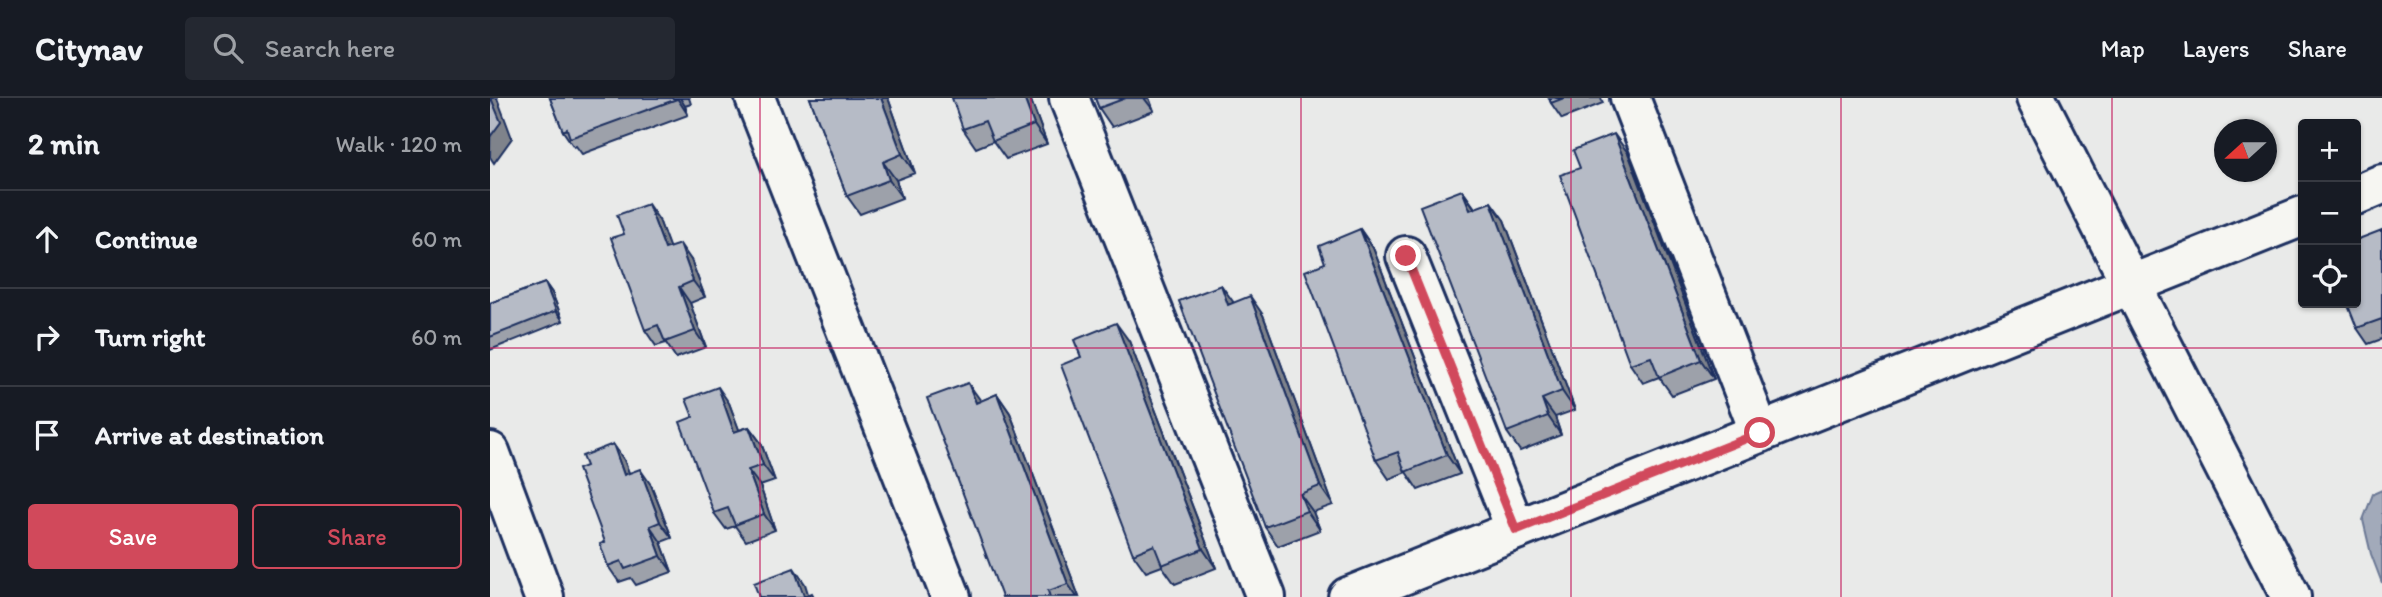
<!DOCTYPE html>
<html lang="en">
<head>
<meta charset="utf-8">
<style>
	:root { --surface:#171b24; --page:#242831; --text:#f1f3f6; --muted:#9ea1a6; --line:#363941; --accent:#d1495b }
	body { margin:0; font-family:Itim,sans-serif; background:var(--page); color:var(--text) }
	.controls { position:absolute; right:21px; top:21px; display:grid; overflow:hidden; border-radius:7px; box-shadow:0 2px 5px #0004 }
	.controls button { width:63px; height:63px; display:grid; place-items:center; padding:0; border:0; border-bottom:2px solid var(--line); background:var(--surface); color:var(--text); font:35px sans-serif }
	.compass { position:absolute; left:1724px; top:21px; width:63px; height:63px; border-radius:50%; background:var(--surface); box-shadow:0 2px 5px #0004; rotate:249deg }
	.stop { position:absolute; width:21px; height:21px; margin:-16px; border:5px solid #d1495b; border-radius:50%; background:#fff }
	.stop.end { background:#d1495b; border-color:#fff; box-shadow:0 2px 7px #0008 }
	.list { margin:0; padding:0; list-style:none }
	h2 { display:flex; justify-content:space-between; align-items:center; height:91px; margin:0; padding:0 28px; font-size:30px }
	h2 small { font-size:23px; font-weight:400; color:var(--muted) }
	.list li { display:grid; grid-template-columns:46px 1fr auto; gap:21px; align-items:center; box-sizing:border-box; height:98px; padding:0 28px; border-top:2px solid var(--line) }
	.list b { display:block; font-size:26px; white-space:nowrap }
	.list em { font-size:23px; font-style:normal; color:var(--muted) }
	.actions { display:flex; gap:14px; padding:21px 28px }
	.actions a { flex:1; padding:16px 0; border:2px solid var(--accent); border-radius:7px; text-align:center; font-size:24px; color:var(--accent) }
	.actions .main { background:var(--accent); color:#fff }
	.icon { flex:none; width:38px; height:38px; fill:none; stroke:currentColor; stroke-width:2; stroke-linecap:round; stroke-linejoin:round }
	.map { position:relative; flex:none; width:1892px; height:499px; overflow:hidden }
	header { display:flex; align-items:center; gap:42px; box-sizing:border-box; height:98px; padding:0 35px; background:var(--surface); border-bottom:2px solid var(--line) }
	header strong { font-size:33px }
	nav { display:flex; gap:38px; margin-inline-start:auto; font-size:24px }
	.search { width:490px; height:63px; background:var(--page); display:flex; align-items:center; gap:18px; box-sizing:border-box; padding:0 24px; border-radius:7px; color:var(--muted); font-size:26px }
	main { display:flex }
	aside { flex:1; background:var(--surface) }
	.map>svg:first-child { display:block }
</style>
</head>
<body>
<header>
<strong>Citynav</strong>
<div class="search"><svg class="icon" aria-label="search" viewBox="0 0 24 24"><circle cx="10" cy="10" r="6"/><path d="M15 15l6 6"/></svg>Search here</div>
<nav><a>Map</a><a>Layers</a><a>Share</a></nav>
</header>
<main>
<aside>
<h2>2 min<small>Walk · 120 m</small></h2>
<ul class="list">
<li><svg class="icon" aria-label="ahead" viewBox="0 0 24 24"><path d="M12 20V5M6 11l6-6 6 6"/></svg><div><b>Continue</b></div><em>60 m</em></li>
<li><svg class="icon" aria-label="right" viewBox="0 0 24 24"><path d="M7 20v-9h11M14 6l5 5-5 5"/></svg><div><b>Turn right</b></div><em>60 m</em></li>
<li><svg class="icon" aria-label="arrive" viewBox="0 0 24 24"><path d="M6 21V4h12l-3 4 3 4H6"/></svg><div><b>Arrive at destination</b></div></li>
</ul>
<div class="actions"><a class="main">Save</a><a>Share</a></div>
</aside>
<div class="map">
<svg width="1892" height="499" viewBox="0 0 1892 499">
	<rect width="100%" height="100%" fill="#e9eae9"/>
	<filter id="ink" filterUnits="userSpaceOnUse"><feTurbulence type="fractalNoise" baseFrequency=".0143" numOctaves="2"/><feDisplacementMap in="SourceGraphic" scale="14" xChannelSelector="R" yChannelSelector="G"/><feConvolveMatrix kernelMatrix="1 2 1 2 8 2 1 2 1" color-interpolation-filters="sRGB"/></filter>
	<g filter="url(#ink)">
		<path fill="#a2aaba" stroke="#6c7995" stroke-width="2" d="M1892,392V485L1881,456L1873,422L1883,396Z"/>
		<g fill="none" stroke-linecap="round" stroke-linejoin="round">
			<defs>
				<path id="minor" d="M265,0L461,499
					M579,0L776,499
					M1140,0L1270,335
					M1546,0L1801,499
					M1866,97L1892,86
					M916,158L1026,432
					M0,354L54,499
					M858,499L1813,118"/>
			</defs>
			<use href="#minor" stroke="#1b2f5e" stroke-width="44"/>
			<use href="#minor" stroke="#f6f6f2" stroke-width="38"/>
		</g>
		<path fill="#9da1aa" stroke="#1b2f5e" stroke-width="2" d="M60,0H199L201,6L195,8L198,17L92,56L86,48L84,49L73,33Z
			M320,0H398L425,75L406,82L412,100L370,116L357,98Z
			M540,0L557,46L516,61L503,43L486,50L473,31Z
			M605,0H659L664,13L622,29L609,10Z
			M1059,0H1111L1113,5L1072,21L1061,5Z
			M1138,55L1224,281L1182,297L1169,279L1153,285L1140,266Z
			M972,92L985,110L1014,122L1085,312L1065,319L1071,337L1030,353L1017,334Z
			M169,122L179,150L201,162L215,199L200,205L216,249L186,260L176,245L166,248L155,232Z
			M870,131L883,150L970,376L928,392L916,374L899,381L886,362L835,165Z
			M1892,132V241L1878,246L1867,230Z
			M55,185L62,195L73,223L0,252V205Z
			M731,187L743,205L773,217L843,407L823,414L830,432L788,448L775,429Z
			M639,243L726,470L685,486L672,468L656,474L643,456Z
			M507,296L520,315L589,499H512L491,303Z
			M239,305L249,332L259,329L271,345L285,383L270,388L285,432L256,443L245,428L236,431L224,415Z
			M123,346L134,362L139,375L161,387L182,440L171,444L182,474L146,487L141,480L129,484L118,468L115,444L96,368Z"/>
		<path fill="#7f838b" stroke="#1b2f5e" stroke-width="2" d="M1,0H7L22,40L4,65L0,59Z
			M187,0H190L195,8L198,17Z
			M391,0H398L425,75L412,56Z
			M534,0H540L557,46L544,27Z
			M654,0H659L664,13Z
			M1124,36L1138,55L1224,281L1211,262Z
			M393,64L406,82L412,100L399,82Z
			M972,92L985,111L980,112Z
			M1001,104L1014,122L1085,312L1072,293Z
			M158,106L169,122L186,167L175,151Z
			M870,131L883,150L970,376L957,357Z
			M190,146L201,162L215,199L203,183Z
			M55,185L62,195L73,223L66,213Z
			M731,187L744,205L738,207Z
			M189,189L200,205L216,249L205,233Z
			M760,198L773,217L843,407L830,388Z
			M626,225L639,243L726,470L713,451Z
			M478,285L491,303L486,305Z
			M228,289L239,305L256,350L244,334Z
			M507,296L520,315L589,499H587L578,486Z
			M1052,301L1065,319L1071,337L1058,318Z
			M259,329L271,345L285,383L273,367Z
			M123,346L134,362L146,393L134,377Z
			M150,371L161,387L182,440L170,424Z
			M258,372L270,388L285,432L274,416Z
			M810,396L823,414L830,432L817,413Z
			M160,428L171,444L182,474L171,458Z
			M304,470L315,486L319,499H314Z"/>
		<path fill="#b6bbc6" stroke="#1b2f5e" stroke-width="2" d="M0,0H1L11,24L0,39Z
			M60,0H187V1L80,40L77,31L73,33Z
			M320,0H391L412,56L393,64L399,82L357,98Z
			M462,0H534L544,27L503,43L495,23L473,31Z
			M605,0H636L609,10Z
			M1059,0H1074L1061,5Z
			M1124,36L1211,262L1169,279L1161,259L1140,266L1070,77L1090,70L1083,52Z
			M972,92L980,112L1001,104L1072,293L1052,301L1058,318L1017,334L930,108Z
			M158,106L175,151L190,146L203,183L189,189L205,233L175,244L168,227L155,232L121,140L134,136L127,117Z
			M870,131L957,357L915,374L908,354L886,362L815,173L835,165L829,148Z
			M1892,132V221L1867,230L1857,205H1866V142Z
			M55,185L66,213L0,239V205Z
			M731,187L738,207L760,198L830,388L810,396L817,413L775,429L689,203Z
			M626,225L713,451L672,467L664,447L643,456L571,267L591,259L584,242Z
			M478,285L486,305L507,296L578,486L558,493L560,499H512L437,300Z
			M228,289L244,334L259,329L273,367L258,372L274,416L245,427L238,410L224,415L190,324L203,319L196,301Z
			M123,346L134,377L150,371L170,424L160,428L171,458L135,471L131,463L118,468L110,446L115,444L88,371L96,368L92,358Z
			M304,470L314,498L322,495L324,499H269L264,485Z"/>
	</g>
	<g fill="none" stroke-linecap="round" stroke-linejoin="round" filter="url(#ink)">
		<path stroke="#d1495b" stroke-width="9" d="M916,158L1026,432L1270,335"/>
	</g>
	<path fill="none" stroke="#c2185b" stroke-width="2" stroke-opacity="0.55" d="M270,0V499M541,0V499M811,0V499M1081,0V499M1351,0V499M1622,0V499M0,250H1892"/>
</svg>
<div class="controls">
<button>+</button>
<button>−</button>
<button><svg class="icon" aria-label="locate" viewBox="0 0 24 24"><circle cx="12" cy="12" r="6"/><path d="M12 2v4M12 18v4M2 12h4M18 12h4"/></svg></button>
</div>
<svg class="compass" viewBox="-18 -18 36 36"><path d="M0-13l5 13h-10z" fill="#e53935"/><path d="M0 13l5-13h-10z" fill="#9ea1a6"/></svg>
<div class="stop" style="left:1270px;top:335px"></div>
<div class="stop end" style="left:916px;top:158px"></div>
</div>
</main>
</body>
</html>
